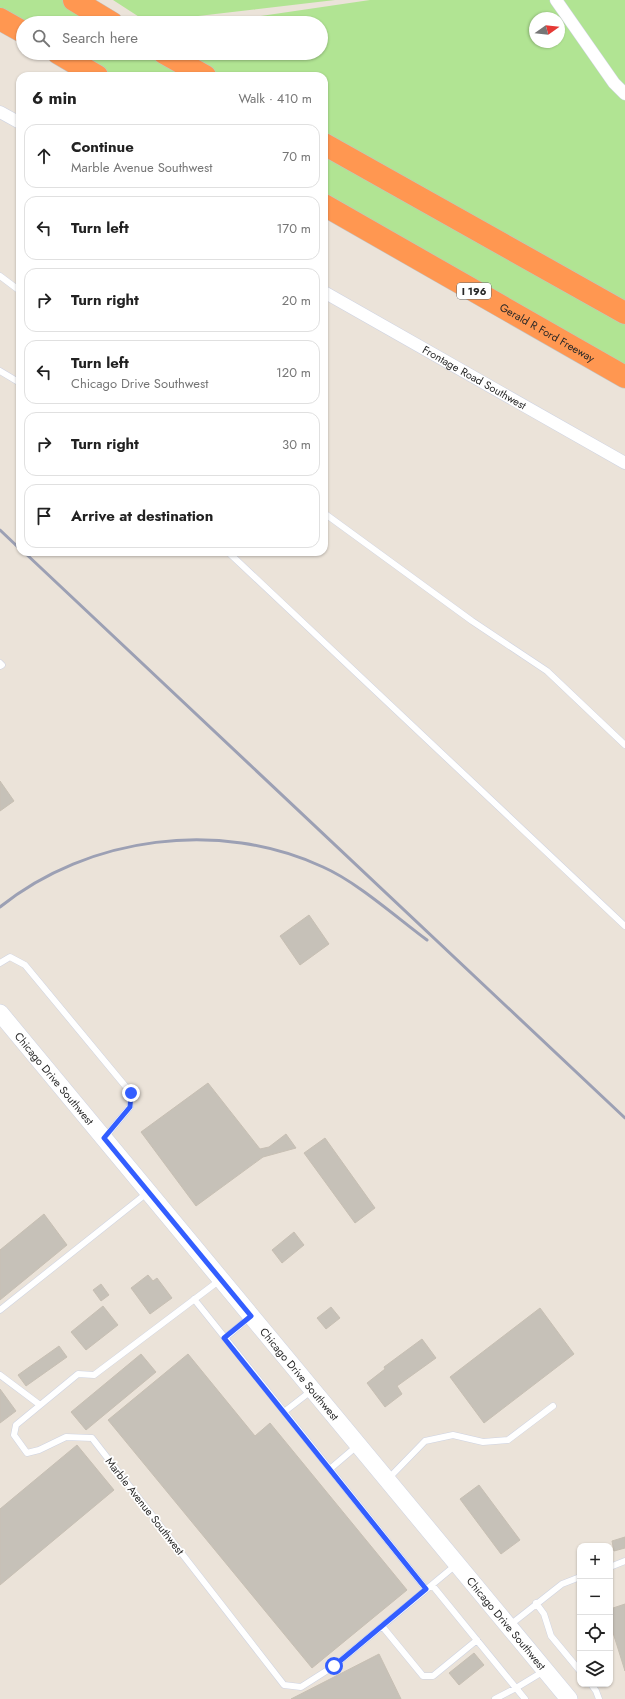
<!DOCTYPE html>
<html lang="en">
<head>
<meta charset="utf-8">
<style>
	:root { --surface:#fff; --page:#f6f6f6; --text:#222; --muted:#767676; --line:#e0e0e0 }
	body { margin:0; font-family:Jost,sans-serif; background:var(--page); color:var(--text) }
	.controls { position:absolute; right:12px; bottom:12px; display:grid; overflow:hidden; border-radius:8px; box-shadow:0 1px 3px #0004 }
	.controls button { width:36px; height:36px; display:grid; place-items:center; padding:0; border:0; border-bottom:1px solid var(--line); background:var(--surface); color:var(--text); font:20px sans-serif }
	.compass { position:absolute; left:529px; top:12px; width:36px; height:36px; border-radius:50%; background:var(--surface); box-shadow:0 1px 3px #0004; rotate:75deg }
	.stop { position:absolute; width:12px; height:12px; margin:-9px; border:3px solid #335eff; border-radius:50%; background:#fff }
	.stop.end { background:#335eff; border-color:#fff; box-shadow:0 1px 4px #0008 }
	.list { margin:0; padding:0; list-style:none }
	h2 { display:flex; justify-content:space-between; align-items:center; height:52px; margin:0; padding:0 16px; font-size:17px }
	h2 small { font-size:13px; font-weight:400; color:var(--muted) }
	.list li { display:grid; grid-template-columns:26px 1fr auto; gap:12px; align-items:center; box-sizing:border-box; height:64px; margin:0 8px 8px; padding:0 8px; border:1px solid var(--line); border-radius:12px }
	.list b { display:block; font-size:15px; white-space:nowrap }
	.list p { margin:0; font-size:13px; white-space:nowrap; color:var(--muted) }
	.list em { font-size:13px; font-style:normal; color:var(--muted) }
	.icon { flex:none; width:22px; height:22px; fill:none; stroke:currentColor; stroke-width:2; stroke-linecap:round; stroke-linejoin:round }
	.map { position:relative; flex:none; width:625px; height:1699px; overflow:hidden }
	.search { position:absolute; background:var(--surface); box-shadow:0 1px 3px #0004; left:16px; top:16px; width:312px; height:44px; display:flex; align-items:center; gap:10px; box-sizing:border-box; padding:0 14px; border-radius:22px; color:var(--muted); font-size:15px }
	.panel { position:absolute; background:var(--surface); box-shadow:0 1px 3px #0004; left:16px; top:72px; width:312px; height:484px; border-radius:12px }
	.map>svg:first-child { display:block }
</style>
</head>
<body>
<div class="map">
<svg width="625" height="1699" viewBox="0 0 625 1699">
	<rect width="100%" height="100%" fill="#ebe3d9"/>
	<path fill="#b1e493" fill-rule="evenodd" d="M0,0H74L112,23H23L0,19Z
		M113,0H335L147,22Z
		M370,0H625V377L324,205V76H97L58,53H321V23H214ZM535,18H559V42H535Z"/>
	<path fill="#c6c1b8" stroke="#c7bfb3" d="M0,781L14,801L0,811Z
		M309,915L329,944L300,965L280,936Z
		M208,1083L260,1149L269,1147L286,1134L296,1148L263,1157L196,1206L141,1132Z
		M325,1138L375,1208L355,1223L304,1153Z
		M44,1214L67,1245L0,1300V1250Z
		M294,1232L304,1245L282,1263L272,1250Z
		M148,1275L153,1281L157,1278L172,1298L150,1314L131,1288Z
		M101,1284L109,1295L101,1301L93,1290Z
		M103,1306L118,1325L86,1350L71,1332Z
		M331,1307L340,1318L326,1329L317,1318Z
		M540,1308L574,1354L484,1423L450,1377Z
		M422,1339L436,1358L397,1386L402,1394L385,1407L367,1383L385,1369L384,1367Z
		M59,1346L67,1357L26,1386L18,1375Z
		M141,1354L156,1372L86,1430L71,1412Z
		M188,1354L255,1436L270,1423L407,1590L312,1668L108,1420Z
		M0,1389L16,1411L0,1423Z
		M77,1445L114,1490L0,1585V1509Z
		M479,1485L520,1540L501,1554L460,1499Z
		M625,1537V1548L614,1551L612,1541Z
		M625,1604V1671L610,1623V1609Z
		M474,1653L484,1665L459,1685L449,1673Z
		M379,1654L401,1699H291Z"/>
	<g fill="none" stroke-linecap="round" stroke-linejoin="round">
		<defs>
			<path id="service" d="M0,276L20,291
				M0,371L20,383
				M324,513L472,621L547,671L625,745
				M228,552L625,926
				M0,663L2,665L0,666
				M0,963L10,957L25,965L131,1093L130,1107L105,1137
				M220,1280L94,1375L78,1374L16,1425L14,1435L27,1453L39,1450L66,1437L92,1438L284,1685L301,1687L334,1666L457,1564
				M194,1299L426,1589
				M0,1310L147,1193
				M225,1338L250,1317
				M0,1375L40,1405
				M284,1412L311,1391
				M330,1469L357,1446
				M388,1479L425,1441L453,1435L483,1442L508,1440L553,1406
				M610,1567L625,1561
				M432,1585L516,1688L544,1671
				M536,1603L544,1614L551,1636L580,1671
				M510,1625L562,1584L580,1577
				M382,1626L423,1676H433L477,1640
				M591,1684L596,1691L599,1699
				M495,1699L516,1688L525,1699"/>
			<g id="minor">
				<path d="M556,0L614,83L625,94"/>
				<path d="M0,112L20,123"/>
				<path id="s1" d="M324,292L625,463"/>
			</g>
			<g id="secondary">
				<path id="s2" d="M0,1013L569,1699"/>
			</g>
			<g id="motorway">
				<path d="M74,0L112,23"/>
				<path d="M0,19L23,32"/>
				<path d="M58,53L97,76"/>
				<path d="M164,53L205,76"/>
				<path d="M324,144L625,313"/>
				<path id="s3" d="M324,205L625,377"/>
			</g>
		</defs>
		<use href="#service" stroke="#ced3e2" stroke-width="7"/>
		<use href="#minor" stroke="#ced3e2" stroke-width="13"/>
		<use href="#secondary" stroke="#ced3e2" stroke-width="18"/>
		<use href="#motorway" stroke="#c3c3c3" stroke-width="23"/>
		<use href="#service" stroke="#fff" stroke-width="6"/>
		<use href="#minor" stroke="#fff" stroke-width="12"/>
		<use href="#secondary" stroke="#fff" stroke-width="17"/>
		<use href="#motorway" stroke="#ff9751" stroke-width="22"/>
		<path stroke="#9ca0b4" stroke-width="3" d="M0,530L20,549
			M24,552L625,1118
			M0,907C88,836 220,819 323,867C357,882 396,917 427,940"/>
	</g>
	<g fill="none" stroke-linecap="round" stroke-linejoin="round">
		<path stroke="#335eff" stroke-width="5" d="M131,1093L130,1107L104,1138L251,1316L224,1338L426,1589L334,1666"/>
	</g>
	<g text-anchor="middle" stroke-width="3.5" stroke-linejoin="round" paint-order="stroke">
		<rect fill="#fff" stroke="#686868" stroke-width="1" x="457" y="283" width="34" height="16" rx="3"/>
		<g font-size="10" font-weight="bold" fill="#282828">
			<text x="474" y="295">I 196</text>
		</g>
		<g font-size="11" fill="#282828" stroke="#fff">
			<text dy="4" stroke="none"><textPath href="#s3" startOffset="257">Gerald R Ford Freeway</textPath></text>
			<text dy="4" stroke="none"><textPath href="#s1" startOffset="173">Frontage Road Southwest</textPath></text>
			<text dy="4" stroke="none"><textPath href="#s2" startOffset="85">Chicago Drive Southwest</textPath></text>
			<text dy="4" stroke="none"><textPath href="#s2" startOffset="469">Chicago Drive Southwest</textPath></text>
			<text transform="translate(145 1506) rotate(52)" y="4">Marble Avenue Southwest</text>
			<text dy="4" stroke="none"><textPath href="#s2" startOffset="793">Chicago Drive Southwest</textPath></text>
		</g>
	</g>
</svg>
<div class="controls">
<button>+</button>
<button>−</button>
<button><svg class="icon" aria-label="locate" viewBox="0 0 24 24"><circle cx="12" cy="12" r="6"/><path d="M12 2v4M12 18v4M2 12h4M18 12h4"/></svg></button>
<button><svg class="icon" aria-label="layers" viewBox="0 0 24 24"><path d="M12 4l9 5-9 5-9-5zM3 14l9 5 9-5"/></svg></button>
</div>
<svg class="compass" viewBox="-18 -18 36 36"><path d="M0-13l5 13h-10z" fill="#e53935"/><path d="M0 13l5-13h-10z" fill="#767676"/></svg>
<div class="stop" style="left:334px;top:1666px"></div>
<div class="stop end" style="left:131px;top:1093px"></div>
<div class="search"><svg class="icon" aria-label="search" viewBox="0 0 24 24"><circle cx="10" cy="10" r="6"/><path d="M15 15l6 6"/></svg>Search here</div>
<section class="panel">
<h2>6 min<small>Walk · 410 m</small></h2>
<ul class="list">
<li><svg class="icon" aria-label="ahead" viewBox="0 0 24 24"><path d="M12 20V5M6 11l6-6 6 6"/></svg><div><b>Continue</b><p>Marble Avenue Southwest</p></div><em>70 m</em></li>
<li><svg class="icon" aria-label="left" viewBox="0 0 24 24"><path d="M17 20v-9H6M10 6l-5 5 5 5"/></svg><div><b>Turn left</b></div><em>170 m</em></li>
<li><svg class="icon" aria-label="right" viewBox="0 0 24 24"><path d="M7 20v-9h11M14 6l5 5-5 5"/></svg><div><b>Turn right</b></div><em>20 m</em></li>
<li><svg class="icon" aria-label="left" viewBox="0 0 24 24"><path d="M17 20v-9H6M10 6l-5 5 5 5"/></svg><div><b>Turn left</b><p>Chicago Drive Southwest</p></div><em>120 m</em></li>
<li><svg class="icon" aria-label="right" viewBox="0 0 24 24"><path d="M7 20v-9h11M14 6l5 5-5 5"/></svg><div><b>Turn right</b></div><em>30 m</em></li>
<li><svg class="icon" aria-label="arrive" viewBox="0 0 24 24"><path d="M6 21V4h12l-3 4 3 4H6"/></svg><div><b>Arrive at destination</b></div></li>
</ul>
</section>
</div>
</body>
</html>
